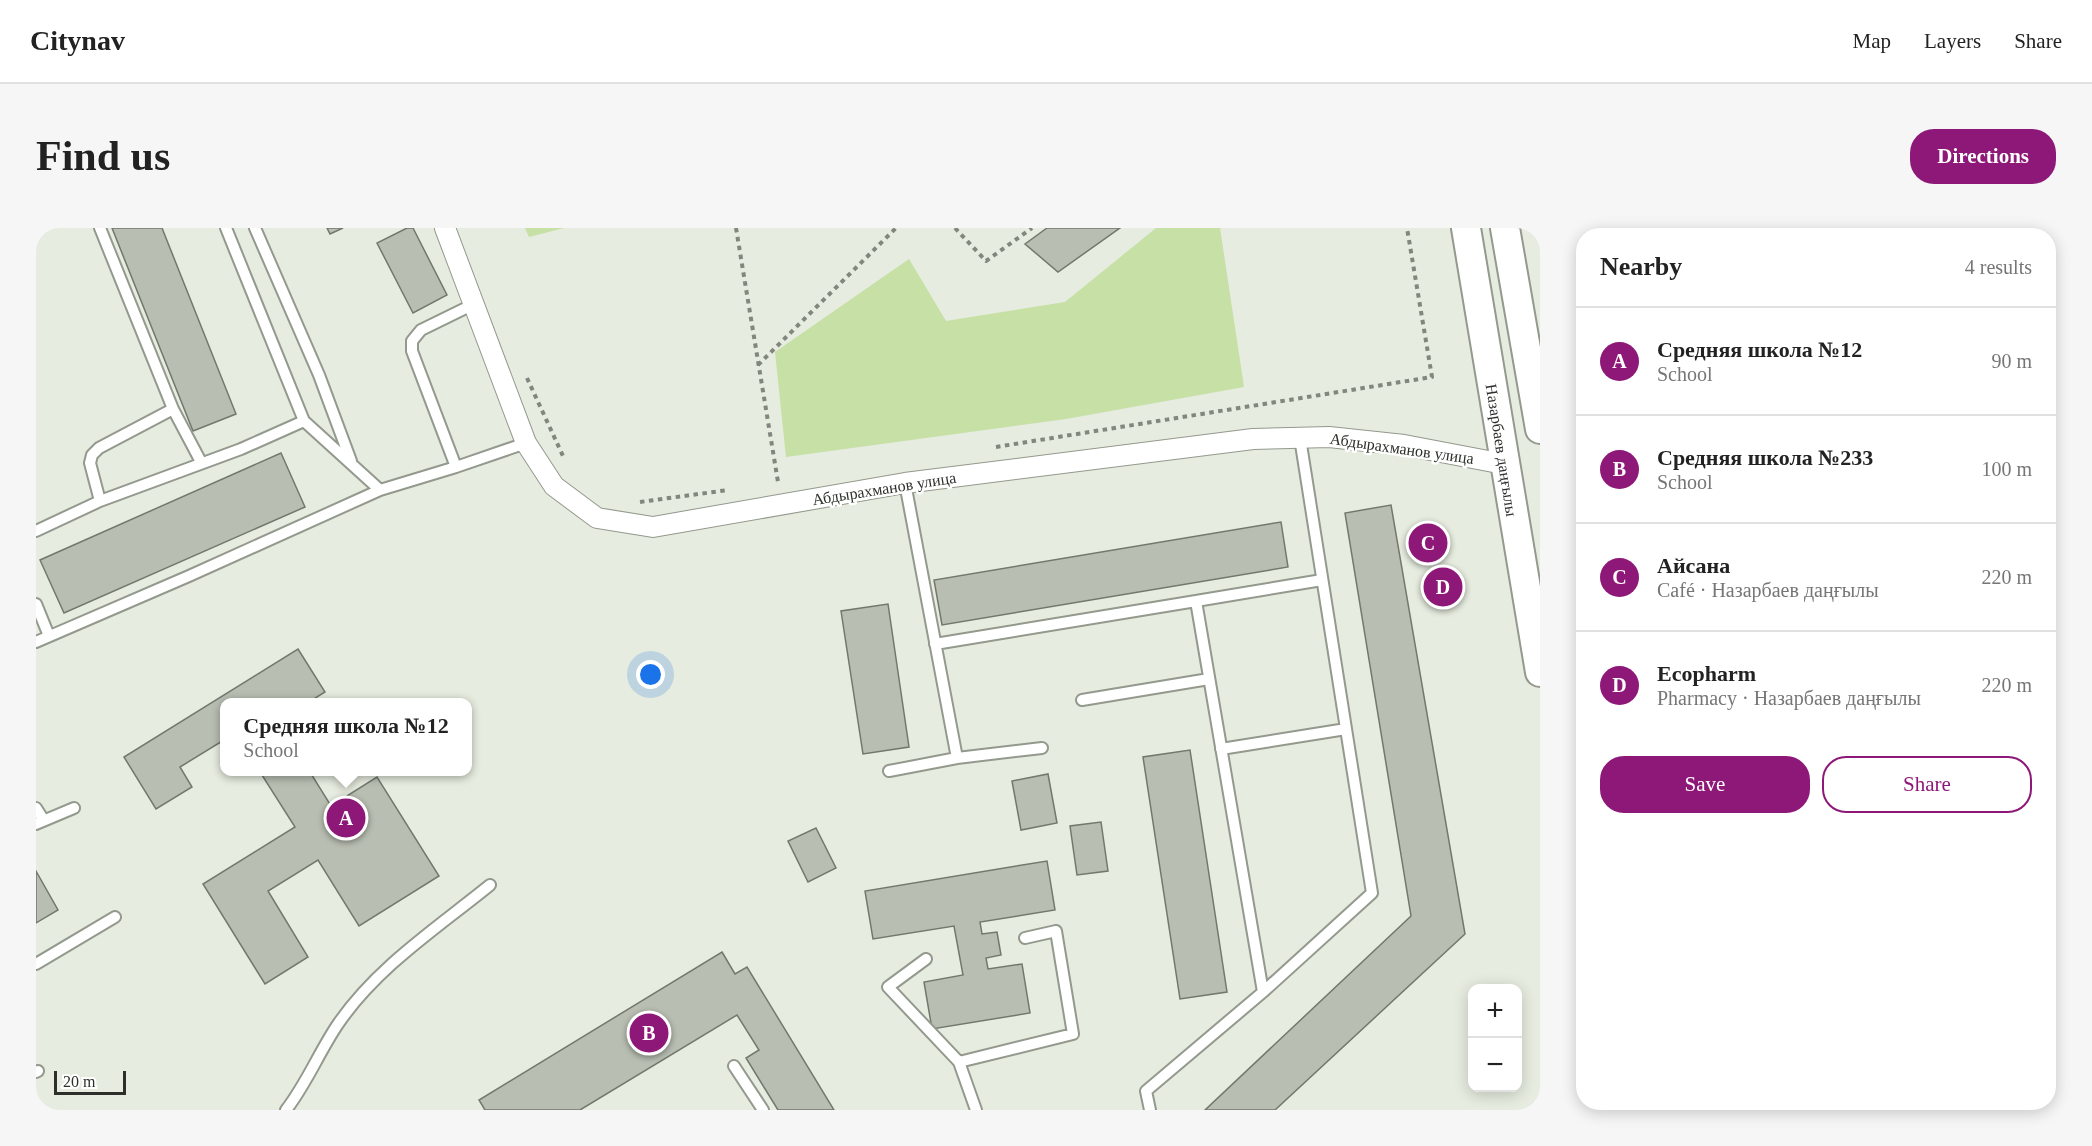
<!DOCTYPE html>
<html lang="en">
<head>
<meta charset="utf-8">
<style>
	:root { --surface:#fff; --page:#f6f6f6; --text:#222; --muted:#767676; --line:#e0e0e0; --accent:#8e1878 }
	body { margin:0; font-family:Georgia,serif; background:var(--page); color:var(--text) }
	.controls { position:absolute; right:18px; bottom:18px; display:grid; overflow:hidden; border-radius:12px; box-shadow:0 3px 15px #0003 }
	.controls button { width:54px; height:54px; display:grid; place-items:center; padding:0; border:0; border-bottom:2px solid var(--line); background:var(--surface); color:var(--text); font:30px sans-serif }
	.scale { position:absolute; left:18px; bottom:15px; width:72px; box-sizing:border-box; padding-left:6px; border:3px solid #2c2f2a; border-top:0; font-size:16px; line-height:21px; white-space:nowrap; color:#2c2f2a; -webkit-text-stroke:4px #fff; paint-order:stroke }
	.you { position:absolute; left:615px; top:447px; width:21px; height:21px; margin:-15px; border:4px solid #fff; border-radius:50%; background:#1a73e8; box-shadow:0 0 0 9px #1a73e833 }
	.badge { display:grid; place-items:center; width:39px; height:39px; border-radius:50%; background:var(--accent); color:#fff; font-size:20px; font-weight:700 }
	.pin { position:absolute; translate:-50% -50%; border:3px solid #fff; box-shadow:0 2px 6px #0006 }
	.popup { position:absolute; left:184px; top:470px; width:252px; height:78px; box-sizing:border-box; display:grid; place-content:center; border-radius:12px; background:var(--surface); filter:drop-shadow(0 2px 4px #0005); font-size:20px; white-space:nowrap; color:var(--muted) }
	.popup b { font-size:22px; color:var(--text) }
	.popup::after { content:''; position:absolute; left:50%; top:100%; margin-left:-12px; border:12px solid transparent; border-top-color:var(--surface) }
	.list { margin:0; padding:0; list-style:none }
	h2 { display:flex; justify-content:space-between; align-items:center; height:78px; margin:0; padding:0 24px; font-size:26px }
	h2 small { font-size:20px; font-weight:400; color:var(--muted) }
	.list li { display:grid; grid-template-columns:39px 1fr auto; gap:18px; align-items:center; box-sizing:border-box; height:108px; padding:0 24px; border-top:2px solid var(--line) }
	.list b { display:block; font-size:22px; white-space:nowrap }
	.list p { margin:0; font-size:20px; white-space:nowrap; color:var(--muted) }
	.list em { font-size:20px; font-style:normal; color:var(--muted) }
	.actions { display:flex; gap:12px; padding:18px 24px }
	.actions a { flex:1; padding:14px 0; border:2px solid var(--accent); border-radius:24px; text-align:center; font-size:21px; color:var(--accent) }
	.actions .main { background:var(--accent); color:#fff }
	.map { position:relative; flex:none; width:1504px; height:882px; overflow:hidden; border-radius:24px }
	header { display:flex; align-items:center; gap:36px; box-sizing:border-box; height:84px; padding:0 30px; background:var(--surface); border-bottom:2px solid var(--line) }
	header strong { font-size:28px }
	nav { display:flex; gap:33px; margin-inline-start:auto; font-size:21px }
	.intro { display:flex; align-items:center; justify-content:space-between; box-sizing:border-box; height:144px; padding:0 36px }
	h1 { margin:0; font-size:42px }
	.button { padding:15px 27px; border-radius:24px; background:var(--accent); color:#fff; font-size:21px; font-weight:700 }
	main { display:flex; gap:36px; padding:0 36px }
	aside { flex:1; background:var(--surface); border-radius:24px; box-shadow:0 3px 15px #0003 }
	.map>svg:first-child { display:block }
</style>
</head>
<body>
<header>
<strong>Citynav</strong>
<nav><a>Map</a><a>Layers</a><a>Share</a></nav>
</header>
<div class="intro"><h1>Find us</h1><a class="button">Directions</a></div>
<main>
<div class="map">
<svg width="1504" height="882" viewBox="0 0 1504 882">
	<rect width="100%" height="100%" fill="#e6ecdf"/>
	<path fill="#c6e0a6" d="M489,0H528L493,9Z
		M1120,0H1184L1208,159L1030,191L750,229L739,124L873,31L910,93L1029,74Z"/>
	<path fill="#b8beb2" stroke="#72786c" stroke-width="1.5" d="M76,0H126L200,186L157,203Z
		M291,0H307L294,6Z
		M371,0H377L411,67L377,85L341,15Z
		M1011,0H1084L1022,44L989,16Z
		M245,225L269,279L28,385L4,332Z
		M1355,277L1429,706L1239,882H1169L1375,688L1309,285Z
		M1245,294L1252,339L906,397L898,352Z
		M852,376L873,519L827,526L805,383Z
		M262,421L289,464L273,474H188V512L144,539L156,559L120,581L88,529Z
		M1154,522L1191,764L1144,771L1107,529Z
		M224,544H274L295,578L341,549L403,648L323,698L282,632L232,663L272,729L229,756L167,656L259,599Z
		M1012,546L1021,595L985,602L976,553Z
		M1065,594L1072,643L1041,647L1034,598Z
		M780,600L800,640L772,654L752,613Z
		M1011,633L1019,682L944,694L946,706L961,704L965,727L950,730L952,741L986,736L994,785L896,801L888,754L927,747L918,698L837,711L829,663Z
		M0,643L22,682L0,695Z
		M686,724L699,746L711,739L798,882H742L710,830L723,822L701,787L544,882H449L443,872Z"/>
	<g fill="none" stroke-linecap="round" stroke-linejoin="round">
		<defs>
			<path id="lane" d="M64,0L137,181L165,234
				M190,0L268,193
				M219,0L283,147L315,233
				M420,239L376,123V113L385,102L438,76
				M869,255L921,530L1006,520
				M64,273L54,235L56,227L63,220L137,181
				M0,303L64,273L205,221L268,193L344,262L420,239L490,215
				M0,376L13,408
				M0,414L153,348L344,262
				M899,416L1160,373
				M1046,472L1173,451
				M1185,521L1310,501
				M853,543L921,530
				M0,580L7,591
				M0,596L38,580
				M890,731L852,759L923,834L940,882
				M0,736L79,689
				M1227,764L1160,373L1286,352
				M923,834L1037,806L1020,703L989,710
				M698,838L727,882
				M0,844L2,843
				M250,882C271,855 283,824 302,796C341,739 401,700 454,657
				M1114,882L1110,863L1227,764L1336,665L1264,210"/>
			<path id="street" d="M409,0L490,215L518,258L561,290L617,299L869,255L1217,211L1293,209L1368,217L1468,236"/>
			<path id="secondary" d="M1430,0L1504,444
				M1469,0L1504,201"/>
		</defs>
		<use href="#lane" stroke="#93998d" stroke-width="14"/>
		<use href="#street" stroke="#93998d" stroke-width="22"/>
		<use href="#secondary" stroke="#93998d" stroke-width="32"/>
		<path stroke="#82877e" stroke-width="4" stroke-dasharray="4.5 4.5" stroke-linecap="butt" d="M700,0L742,254
			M919,0L950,33L996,0
			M722,137L860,0
			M491,150L527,228
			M960,219L1396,149L1371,0
			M604,274L692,262"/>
		<use href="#lane" stroke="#fff" stroke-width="10"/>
		<use href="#street" stroke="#fff" stroke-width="20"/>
		<use href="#secondary" stroke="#fff" stroke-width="28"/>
	</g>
	<g text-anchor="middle" stroke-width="5" stroke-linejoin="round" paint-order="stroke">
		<g font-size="16" fill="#2c2f2a" stroke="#fff">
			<text transform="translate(1366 220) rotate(8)" y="6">Абдырахманов улица</text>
			<text transform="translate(1466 222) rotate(81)" y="6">Назарбаев даңғылы</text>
			<text transform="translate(848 260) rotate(-9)" y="6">Абдырахманов улица</text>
		</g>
	</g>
</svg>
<div class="controls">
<button>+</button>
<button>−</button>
</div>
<div class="scale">20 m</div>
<div class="you"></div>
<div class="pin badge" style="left:310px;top:590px">A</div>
<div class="popup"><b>Средняя школа №12</b>School</div>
<div class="pin badge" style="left:613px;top:805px">B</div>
<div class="pin badge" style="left:1392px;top:315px">C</div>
<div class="pin badge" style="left:1407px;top:359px">D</div>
</div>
<aside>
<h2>Nearby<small>4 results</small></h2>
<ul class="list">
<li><span class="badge">A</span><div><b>Средняя школа №12</b><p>School</p></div><em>90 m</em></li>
<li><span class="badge">B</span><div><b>Средняя школа №233</b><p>School</p></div><em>100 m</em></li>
<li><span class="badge">C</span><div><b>Айсана</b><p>Café · Назарбаев даңғылы</p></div><em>220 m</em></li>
<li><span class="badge">D</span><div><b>Ecopharm</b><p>Pharmacy · Назарбаев даңғылы</p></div><em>220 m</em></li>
</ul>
<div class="actions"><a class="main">Save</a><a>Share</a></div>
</aside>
</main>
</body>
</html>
